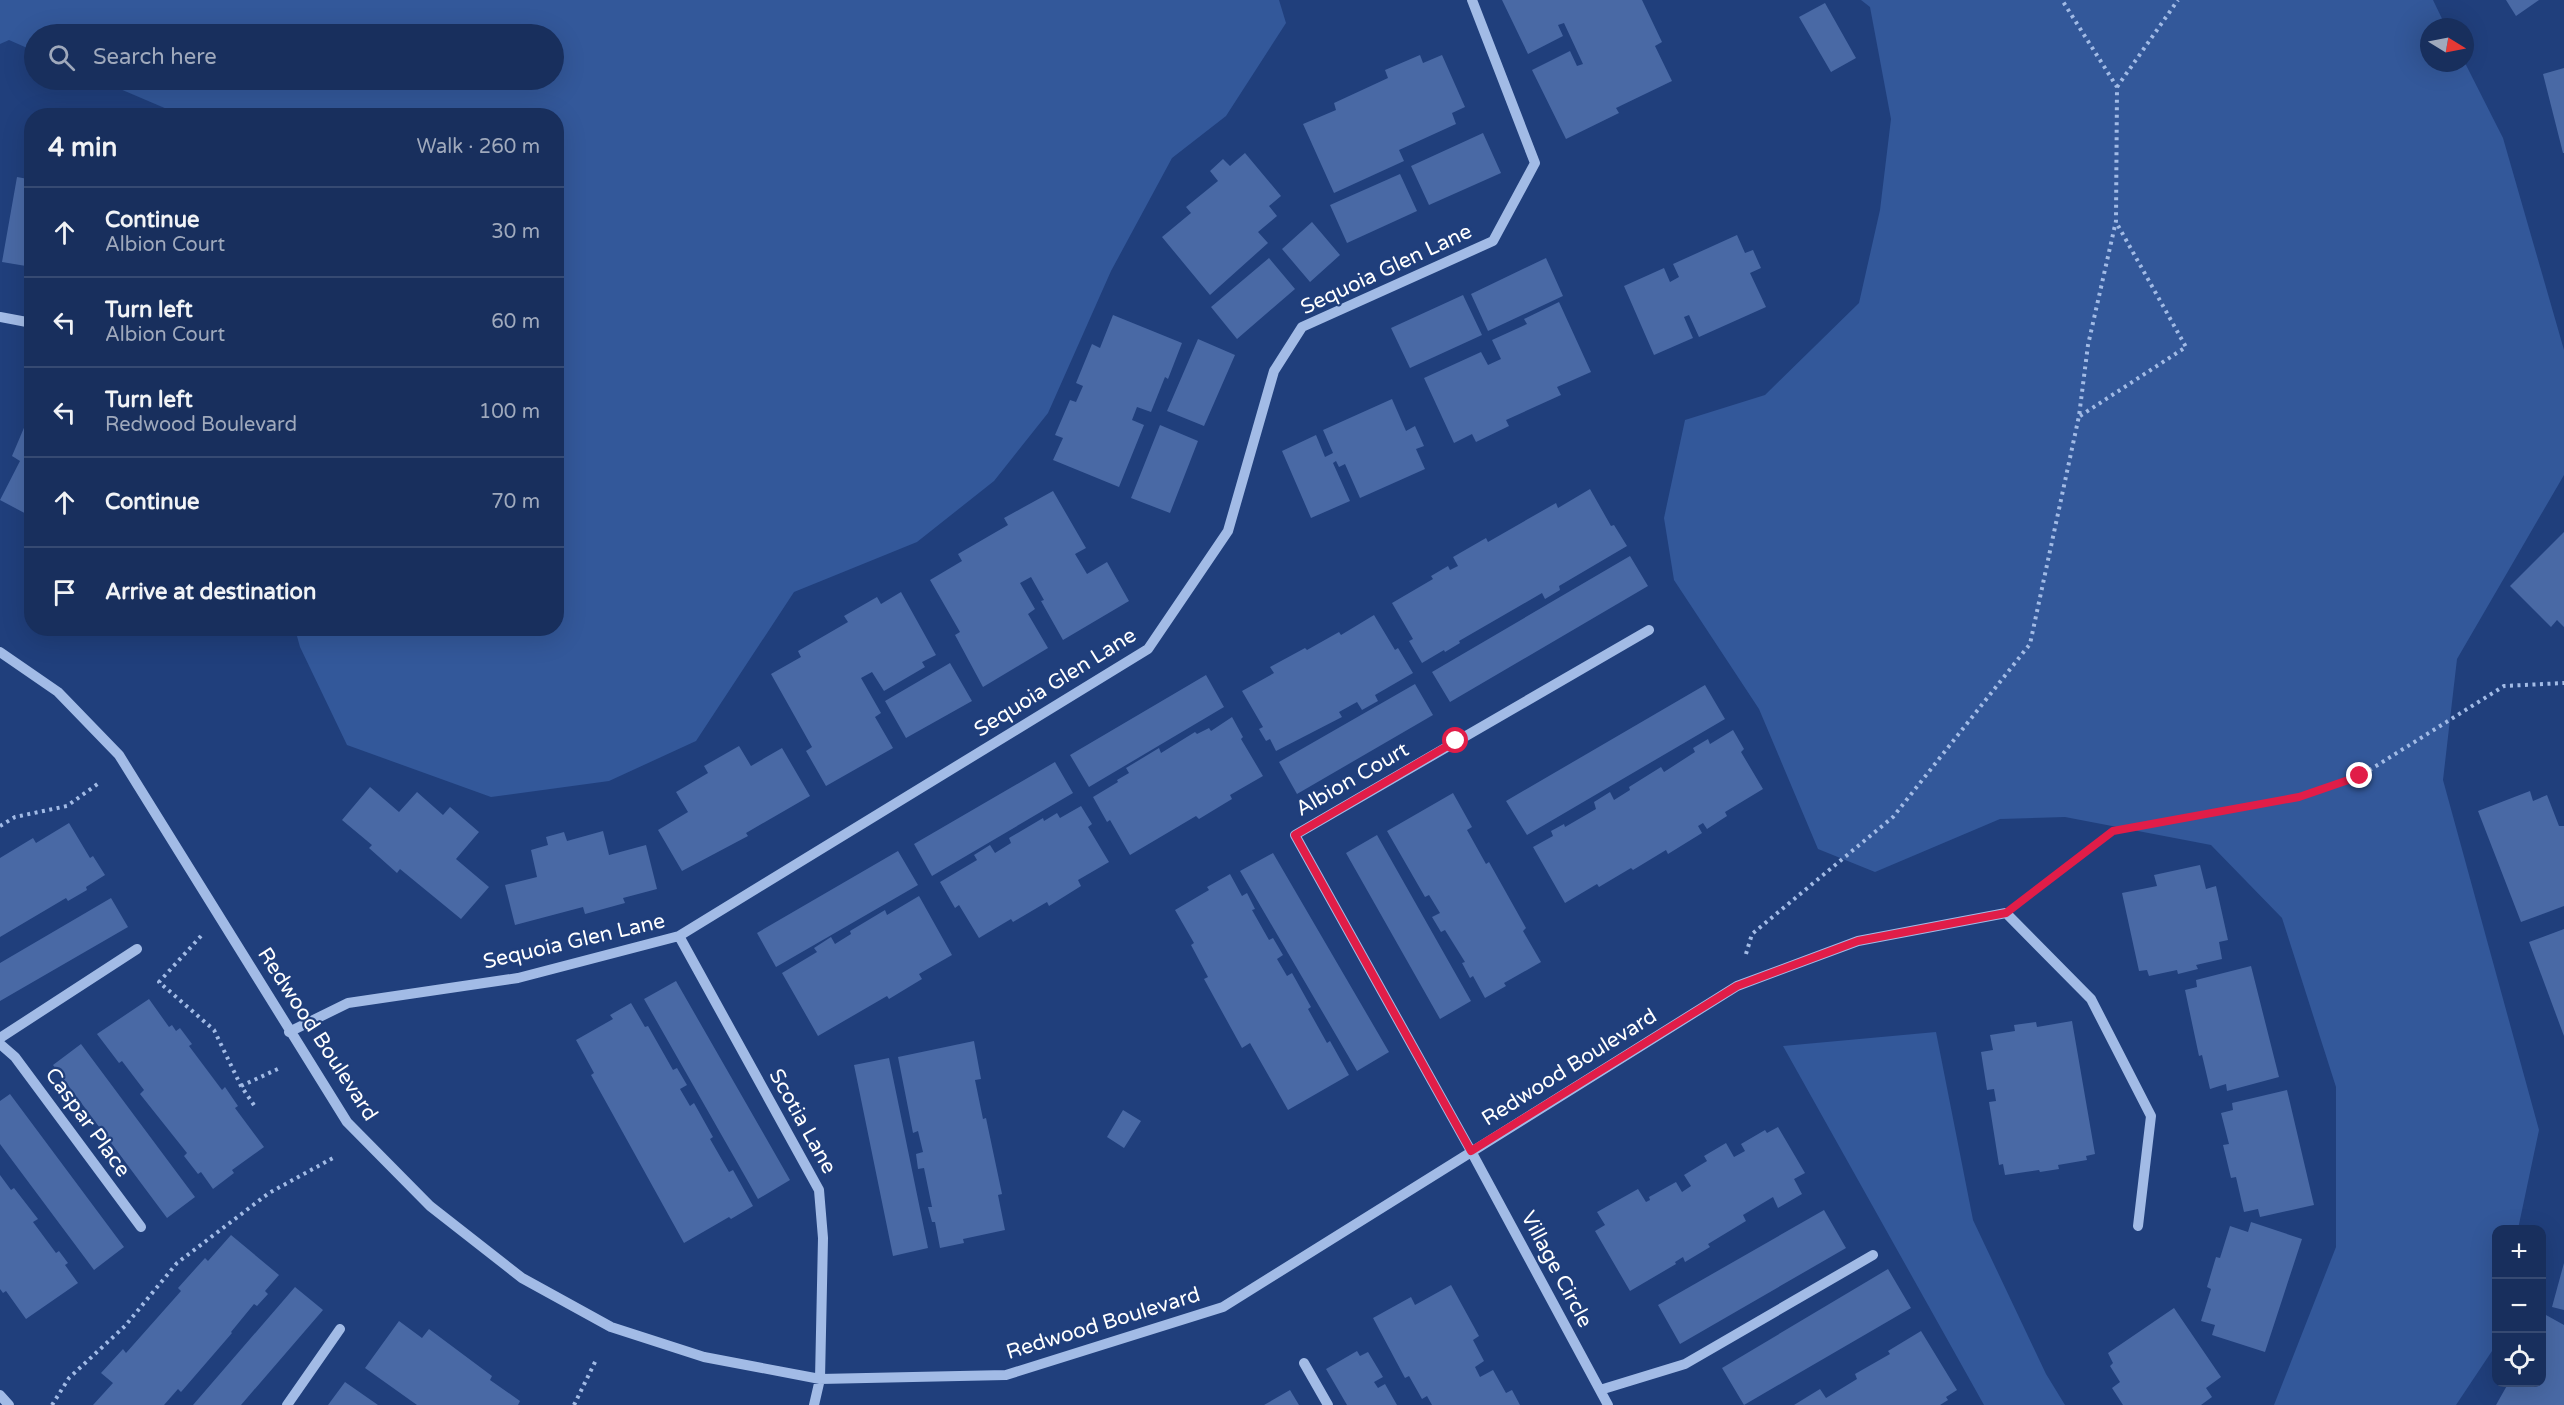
<!DOCTYPE html>
<html lang="en">
<head>
<meta charset="utf-8">
<style>
	:root { --surface:#182f5d; --page:#213763; --text:#f1f3f6; --muted:#9fa9bc; --line:#364a72 }
	body { margin:0; font-family:"Varela Round",sans-serif; background:var(--page); color:var(--text) }
	.controls { position:absolute; right:18px; bottom:18px; display:grid; overflow:hidden; border-radius:12px; box-shadow:0 6px 24px #0002 }
	.controls button { width:54px; height:54px; display:grid; place-items:center; padding:0; border:0; border-bottom:2px solid var(--line); background:var(--surface); color:var(--text); font:30px sans-serif }
	.compass { position:absolute; left:2420px; top:18px; width:54px; height:54px; border-radius:50%; background:var(--surface); box-shadow:0 6px 24px #0002; rotate:100deg }
	.stop { position:absolute; width:18px; height:18px; margin:-14px; border:4px solid #e11d48; border-radius:50%; background:#fff }
	.stop.end { background:#e11d48; border-color:#fff; box-shadow:0 2px 6px #0008 }
	.list { margin:0; padding:0; list-style:none }
	h2 { display:flex; justify-content:space-between; align-items:center; height:78px; margin:0; padding:0 24px; font-size:26px }
	h2 small { font-size:20px; font-weight:400; color:var(--muted) }
	.list li { display:grid; grid-template-columns:39px 1fr auto; gap:18px; align-items:center; box-sizing:border-box; height:90px; padding:0 24px; border-top:2px solid var(--line) }
	.list b { display:block; font-size:22px; white-space:nowrap }
	.list p { margin:0; font-size:20px; white-space:nowrap; color:var(--muted) }
	.list em { font-size:20px; font-style:normal; color:var(--muted) }
	.icon { flex:none; width:33px; height:33px; fill:none; stroke:currentColor; stroke-width:2; stroke-linecap:round; stroke-linejoin:round }
	.map { position:relative; flex:none; width:2564px; height:1405px; overflow:hidden }
	.search { position:absolute; background:var(--surface); box-shadow:0 6px 24px #0002; left:24px; top:24px; width:540px; height:66px; display:flex; align-items:center; gap:15px; box-sizing:border-box; padding:0 21px; border-radius:33px; color:var(--muted); font-size:22px }
	.panel { position:absolute; background:var(--surface); box-shadow:0 6px 24px #0002; left:24px; top:108px; width:540px; height:528px; border-radius:24px }
	.map>svg:first-child { display:block }
</style>
</head>
<body>
<div class="map">
<svg width="2564" height="1405" viewBox="0 0 2564 1405">
	<rect width="100%" height="100%" fill="#203f7c"/>
	<path fill="#33589a" d="M0,0H1279L1286,23L1226,116L1172,158L1111,271L1048,413L994,481L917,542L794,592L696,741L609,781L491,797L347,745L300,647L295,629L556,628V116L181,115L99,80H554V34H34V51L9,40L0,44Z
		M1861,0H2433L2446,27H2429V63H2465L2503,138L2564,350V475L2457,659L2443,780L2539,1130L2518,1229L2496,1230V1328L2492,1351L2456,1405H2274L2336,1247V1087L2282,918L2211,845L2065,817L2000,819L1875,872L1818,849L1759,709L1674,580L1664,518L1685,420L1765,395L1859,303L1880,210L1891,119L1870,7Z
		M1936,1032L1973,1220L2046,1374L2065,1405H1984L1783,1046Z"/>
	<path fill="#4969a5" d="M1502,0H1642L1662,42L1655,46L1672,81L1616,108L1619,113L1566,139L1532,70L1570,51L1577,66L1583,64L1564,23L1558,25L1563,36L1528,54Z
		M2506,0H2539L2516,16Z
		M1825,3L1856,58L1831,72L1799,17Z
		M1420,55L1423,63L1442,55L1465,107L1452,113L1456,124L1399,150L1404,161L1334,193L1303,124L1336,110L1334,103L1388,78L1385,70Z
		M2564,68V153H2563L2543,74Z
		M1483,133L1501,173L1429,205L1411,166Z
		M1245,153L1281,196L1269,206L1277,216L1258,232L1268,243L1210,295L1162,237L1191,213L1186,207L1218,181L1210,171L1223,159L1230,166Z
		M30,164H32V267L2,262L17,177L28,179Z
		M1400,174L1417,211L1347,243L1330,205Z
		M1312,222L1340,255L1310,282L1282,249Z
		M1737,235L1745,253L1753,250L1761,268L1750,273L1766,307L1699,337L1689,315L1684,317L1693,338L1654,355L1624,286L1664,268L1670,282L1679,277L1673,264Z
		M1269,258L1295,289L1237,339L1211,307Z
		M1546,258L1563,296L1488,331L1471,294Z
		M1463,295L1482,335L1410,368L1391,328Z
		M1559,302L1591,372L1557,387L1561,395L1506,420L1509,426L1476,442L1472,434L1454,443L1424,378L1481,352L1488,365L1501,359L1492,340L1527,324L1524,319Z
		M1113,315L1182,343L1168,379L1165,377L1151,412L1137,407L1132,420L1144,425L1119,487L1053,460L1063,438L1055,435L1070,400L1076,402L1083,386L1076,383L1092,344L1100,348Z
		M1198,339L1235,355L1204,426L1167,411Z
		M1392,399L1406,431L1415,426L1424,446L1416,449L1425,469L1360,498L1345,464L1339,467L1336,461L1333,463L1350,501L1311,518L1282,451L1316,435L1325,457L1333,453L1323,430Z
		M29,416L32,418V517L0,500L20,461L12,456Z
		M1160,425L1198,441L1170,513L1131,498Z
		M1590,489L1611,526L1614,525L1627,546L1559,586L1560,590L1545,599L1542,593L1459,641L1460,643L1445,652L1444,650L1422,663L1409,641L1413,639L1392,603L1433,579L1431,576L1448,566L1450,570L1458,566L1453,557L1486,538L1488,542L1556,503L1558,508Z
		M1053,491L1086,548L1075,554L1087,574L1107,562L1129,601L1063,640L1041,601L1044,600L1031,577L1020,583L1035,609L1028,614L1048,648L983,687L955,635L960,632L930,580L962,561L958,554L1008,525L1004,518Z
		M2564,532V627L2557,620L2551,627L2510,586Z
		M1630,556L1648,586L1450,702L1432,672Z
		M901,592L936,655L922,662L925,667L884,691L872,672L861,678L881,713L875,717L893,748L826,786L806,751L812,747L771,674L801,657L798,651L848,622L844,616L877,597L881,604Z
		M1374,615L1395,650L1398,648L1413,673L1375,695L1378,701L1362,710L1357,702L1339,712L1342,717L1276,751L1270,739L1266,741L1259,729L1263,727L1242,691L1274,673L1270,667L1305,648L1307,650L1339,632L1341,635Z
		M950,663L972,701L906,738L885,701Z
		M1206,675L1224,707L1089,787L1070,755Z
		M1415,684L1433,715L1297,794L1279,762Z
		M1705,685L1725,719L1527,835L1506,801Z
		M1232,717L1243,737L1241,739L1263,776L1230,795L1232,799L1199,819L1196,816L1130,855L1110,820L1107,822L1093,797L1118,782L1117,780L1129,773L1126,768L1159,748L1161,753L1195,732L1197,734L1209,728L1211,731Z
		M1733,730L1744,749L1741,752L1763,789L1725,812L1727,816L1707,829L1703,823L1698,826L1702,833L1668,854L1666,850L1633,870L1631,868L1599,887L1597,884L1565,903L1533,847L1553,836L1551,831L1564,824L1565,827L1596,809L1594,802L1610,792L1614,800L1630,790L1629,787L1661,767L1664,772L1695,752L1693,748L1708,739L1710,744Z
		M739,746L751,766L782,748L810,796L746,833L748,836L682,871L658,830L688,812L676,792L708,773L704,766Z
		M1055,762L1073,793L932,876L914,844Z
		M370,787L399,812L417,792L443,815L450,807L479,832L456,859L489,887L461,919L400,869L397,873L369,848L372,845L342,820Z
		M2530,791L2533,801L2547,795L2559,826H2564V906L2521,922L2478,811Z
		M1453,793L1472,827L1467,830L1486,864L1489,862L1526,928L1523,931L1541,962L1504,983L1506,986L1485,998L1473,976L1470,978L1462,963L1465,962L1445,930L1441,932L1432,917L1440,913L1429,895L1425,897L1387,831Z
		M1081,806L1092,824L1088,827L1109,862L1078,880L1081,886L1049,906L1047,902L1013,922L1011,919L979,938L959,905L955,908L940,882L977,860L974,855L990,845L995,853L1011,843L1009,838L1043,818L1044,821L1057,813L1060,818Z
		M69,823L90,858L93,856L105,875L86,887L87,890L68,901L66,898L0,937V858L33,838L36,843Z
		M603,831L609,855L646,845L657,889L623,898L625,903L585,914L583,907L515,925L505,885L537,877L531,850L548,845L546,837L564,832L567,841Z
		M1377,835L1471,1001L1440,1019L1346,853Z
		M898,851L918,885L776,967L757,933Z
		M1273,853L1389,1052L1357,1071L1240,871Z
		M2200,865L2206,889L2216,886L2228,940L2219,942L2222,959L2196,965L2198,969L2178,974L2177,970L2149,976L2147,970L2139,971L2122,893L2157,886L2154,875Z
		M1230,874L1242,896L1247,893L1255,909L1252,910L1269,940L1273,938L1283,955L1277,959L1287,976L1292,973L1311,1007L1308,1009L1327,1043L1330,1041L1349,1075L1288,1110L1250,1043L1242,1048L1204,979L1208,977L1191,945L1194,943L1175,910L1209,890L1207,887Z
		M919,896L952,955L919,974L922,979L889,999L887,996L818,1036L782,973L817,952L814,948L831,937L835,944L851,934L850,931L885,910L887,915Z
		M111,898L128,927L0,1001V963Z
		M2564,929V1036L2529,942Z
		M2251,966L2279,1077L2227,1091L2226,1084L2210,1089L2202,1055L2199,1056L2185,990L2197,987L2196,980Z
		M676,981L790,1180L758,1199L644,999Z
		M149,999L169,1027L172,1025L176,1031L180,1028L192,1044L189,1046L222,1090L225,1087L238,1106L235,1108L264,1147L232,1170L234,1173L213,1189L201,1172L198,1174L184,1156L187,1153L140,1094L144,1090L122,1061L119,1063L97,1034Z
		M631,1003L645,1027L648,1026L673,1070L677,1068L687,1085L680,1089L690,1106L694,1103L713,1137L710,1139L729,1172L733,1170L753,1206L731,1219L729,1217L684,1243L591,1075L594,1073L576,1040L613,1019L610,1015Z
		M2072,1021L2095,1154L2086,1156L2087,1160L2058,1165L2059,1169L2040,1172L2039,1170L2005,1175L2003,1164L1999,1165L1989,1102L1996,1101L1994,1089L1987,1090L1981,1052L1993,1050L1990,1035L2015,1031L2014,1025L2036,1022L2037,1027Z
		M974,1041L981,1079L975,1080L983,1119L986,1118L1002,1194L998,1195L1005,1230L963,1239L964,1243L940,1248L935,1222H932L928,1207H932L924,1168L918,1169L916,1154L923,1152L918,1131L913,1133L898,1057Z
		M81,1044L195,1197L167,1218L53,1065Z
		M889,1058L928,1248L893,1256L854,1065Z
		M2287,1090L2314,1205L2260,1217L2258,1209L2244,1212L2236,1177L2231,1178L2223,1145L2229,1144L2221,1113L2233,1110L2232,1103Z
		M10,1094L124,1247L94,1270L0,1144V1101Z
		M1123,1110L1141,1121L1124,1148L1107,1137Z
		M1778,1127L1805,1173L1794,1179L1802,1194L1778,1208L1773,1197L1743,1215L1746,1221L1708,1244L1710,1247L1685,1262L1683,1257L1675,1262L1676,1264L1630,1291L1595,1231L1605,1225L1597,1212L1638,1189L1646,1202L1650,1200L1649,1197L1676,1182L1682,1192L1691,1186L1684,1175L1707,1161L1704,1156L1726,1143L1734,1157L1745,1151L1741,1144L1765,1130L1767,1133Z
		M0,1175L11,1190L14,1188L38,1219L33,1222L56,1253L59,1251L68,1263L65,1265L78,1283L26,1319L6,1291L3,1293L0,1289Z
		M1824,1210L1846,1248L1680,1344L1658,1305Z
		M2251,1222L2302,1239L2265,1352L2212,1335L2215,1325L2201,1321L2211,1289L2207,1287L2216,1257L2220,1258L2230,1226L2248,1232Z
		M231,1235L279,1275L265,1291L268,1294L257,1306L254,1304L231,1332L232,1333L181,1392L178,1389L164,1405H93L113,1383L101,1373L123,1349L126,1353L181,1291L178,1288L205,1258L208,1261Z
		M2564,1263V1310L2552,1307Z
		M1888,1269L1911,1308L1744,1405L1722,1368Z
		M1451,1285L1479,1336L1473,1340L1484,1361L1475,1367L1480,1377L1493,1370L1506,1393L1512,1390L1520,1405H1432L1427,1396L1422,1399L1409,1376L1405,1378L1373,1318L1411,1297L1415,1305Z
		M295,1287L323,1310L241,1405H193Z
		M2174,1308L2221,1377L2206,1388L2212,1397L2201,1405H2123L2112,1388L2120,1382L2110,1366L2113,1363L2108,1353Z
		M2546,1315L2564,1325V1405H2496L2509,1382H2542V1322Z
		M399,1321L422,1338L429,1329L492,1376L490,1380L520,1401L518,1405H417L365,1368Z
		M1921,1331L1957,1390L1946,1397L1948,1400L1940,1405H1794L1820,1389L1826,1398L1857,1379L1855,1374L1890,1354L1888,1351Z
		M1357,1351L1360,1356L1368,1352L1383,1377L1374,1382L1378,1388L1385,1384L1397,1405H1347L1326,1369Z
		M345,1382L378,1405H328Z
		M1290,1390L1299,1405H1264Z"/>
	<g fill="none" stroke-linecap="round" stroke-linejoin="round">
		<path stroke="#a2bbe6" stroke-width="4" stroke-dasharray="3 4.5" stroke-linecap="butt" d="M2117,87L2178,0
			M2080,416L2186,347L2116,222
			M0,826L15,817L67,806L99,783
			M2025,898L2113,831L2299,797L2360,776L2504,686L2564,683
			M201,936L159,982L214,1030L241,1086L256,1108
			M1746,954L1752,934L1893,817L2030,644L2079,416L2088,345L2116,221L2117,87L2062,0
			M241,1086L280,1068
			M52,1405L69,1378L125,1326L177,1263L269,1193L333,1158
			M574,1405L596,1360"/>
		<path stroke="#a2bbe6" stroke-width="10" d="M0,317L32,323
			M0,652L58,692L119,755L347,1122L430,1206L522,1278L611,1327L704,1357L820,1379L1006,1375L1223,1307L1737,986L1858,941L2006,913L2091,999L2151,1116L2138,1226
			M679,936L819,1190L823,1238L820,1379L814,1405
			M289,1032L348,1003L518,978L679,936L1148,649L1228,531L1274,371L1302,327L1493,241L1535,163L1472,0
			M0,1038L137,949
			M0,1044L15,1057L141,1227
			M1304,1363L1328,1405
			M1600,1390L1685,1364L1873,1255
			M0,1395L9,1405
			M287,1405L340,1329
			M1608,1405L1471,1151L1295,835L1649,630"/>
	</g>
	<g fill="none" stroke-linecap="round" stroke-linejoin="round">
		<path stroke="#e11d48" stroke-width="8" d="M1456,741L1295,835L1471,1151L1737,986L1858,941L2006,913L2113,831L2299,797L2360,776"/>
	</g>
	<g text-anchor="middle" stroke-width="4.5" stroke-linejoin="round" paint-order="stroke">
		<g font-size="21" fill="#fff" stroke="#203f7c">
			<text transform="translate(1386 269) rotate(-25)" y="7">Sequoia Glen Lane</text>
			<text transform="translate(1055 682) rotate(-32)" y="7">Sequoia Glen Lane</text>
			<text transform="translate(1352 779) rotate(-30)" y="7">Albion Court</text>
			<text transform="translate(574 941) rotate(-13)" y="7">Sequoia Glen Lane</text>
			<text transform="translate(318 1034) rotate(57)" y="7">Redwood Boulevard</text>
			<text transform="translate(1569 1067) rotate(-32)" y="7">Redwood Boulevard</text>
			<text transform="translate(803 1121) rotate(61)" y="7">Scotia Lane</text>
			<text transform="translate(88 1122) rotate(54)" y="7">Caspar Place</text>
			<text transform="translate(1557 1269) rotate(62)" y="7">Village Circle</text>
			<text transform="translate(1103 1323) rotate(-17)" y="7">Redwood Boulevard</text>
		</g>
	</g>
</svg>
<div class="controls">
<button>+</button>
<button>−</button>
<button><svg class="icon" aria-label="locate" viewBox="0 0 24 24"><circle cx="12" cy="12" r="6"/><path d="M12 2v4M12 18v4M2 12h4M18 12h4"/></svg></button>
</div>
<svg class="compass" viewBox="-18 -18 36 36"><path d="M0-13l5 13h-10z" fill="#e53935"/><path d="M0 13l5-13h-10z" fill="#9fa9bc"/></svg>
<div class="stop" style="left:1456px;top:741px"></div>
<div class="stop end" style="left:2360px;top:776px"></div>
<div class="search"><svg class="icon" aria-label="search" viewBox="0 0 24 24"><circle cx="10" cy="10" r="6"/><path d="M15 15l6 6"/></svg>Search here</div>
<section class="panel">
<h2>4 min<small>Walk · 260 m</small></h2>
<ul class="list">
<li><svg class="icon" aria-label="ahead" viewBox="0 0 24 24"><path d="M12 20V5M6 11l6-6 6 6"/></svg><div><b>Continue</b><p>Albion Court</p></div><em>30 m</em></li>
<li><svg class="icon" aria-label="left" viewBox="0 0 24 24"><path d="M17 20v-9H6M10 6l-5 5 5 5"/></svg><div><b>Turn left</b><p>Albion Court</p></div><em>60 m</em></li>
<li><svg class="icon" aria-label="left" viewBox="0 0 24 24"><path d="M17 20v-9H6M10 6l-5 5 5 5"/></svg><div><b>Turn left</b><p>Redwood Boulevard</p></div><em>100 m</em></li>
<li><svg class="icon" aria-label="ahead" viewBox="0 0 24 24"><path d="M12 20V5M6 11l6-6 6 6"/></svg><div><b>Continue</b></div><em>70 m</em></li>
<li><svg class="icon" aria-label="arrive" viewBox="0 0 24 24"><path d="M6 21V4h12l-3 4 3 4H6"/></svg><div><b>Arrive at destination</b></div></li>
</ul>
</section>
</div>
</body>
</html>
